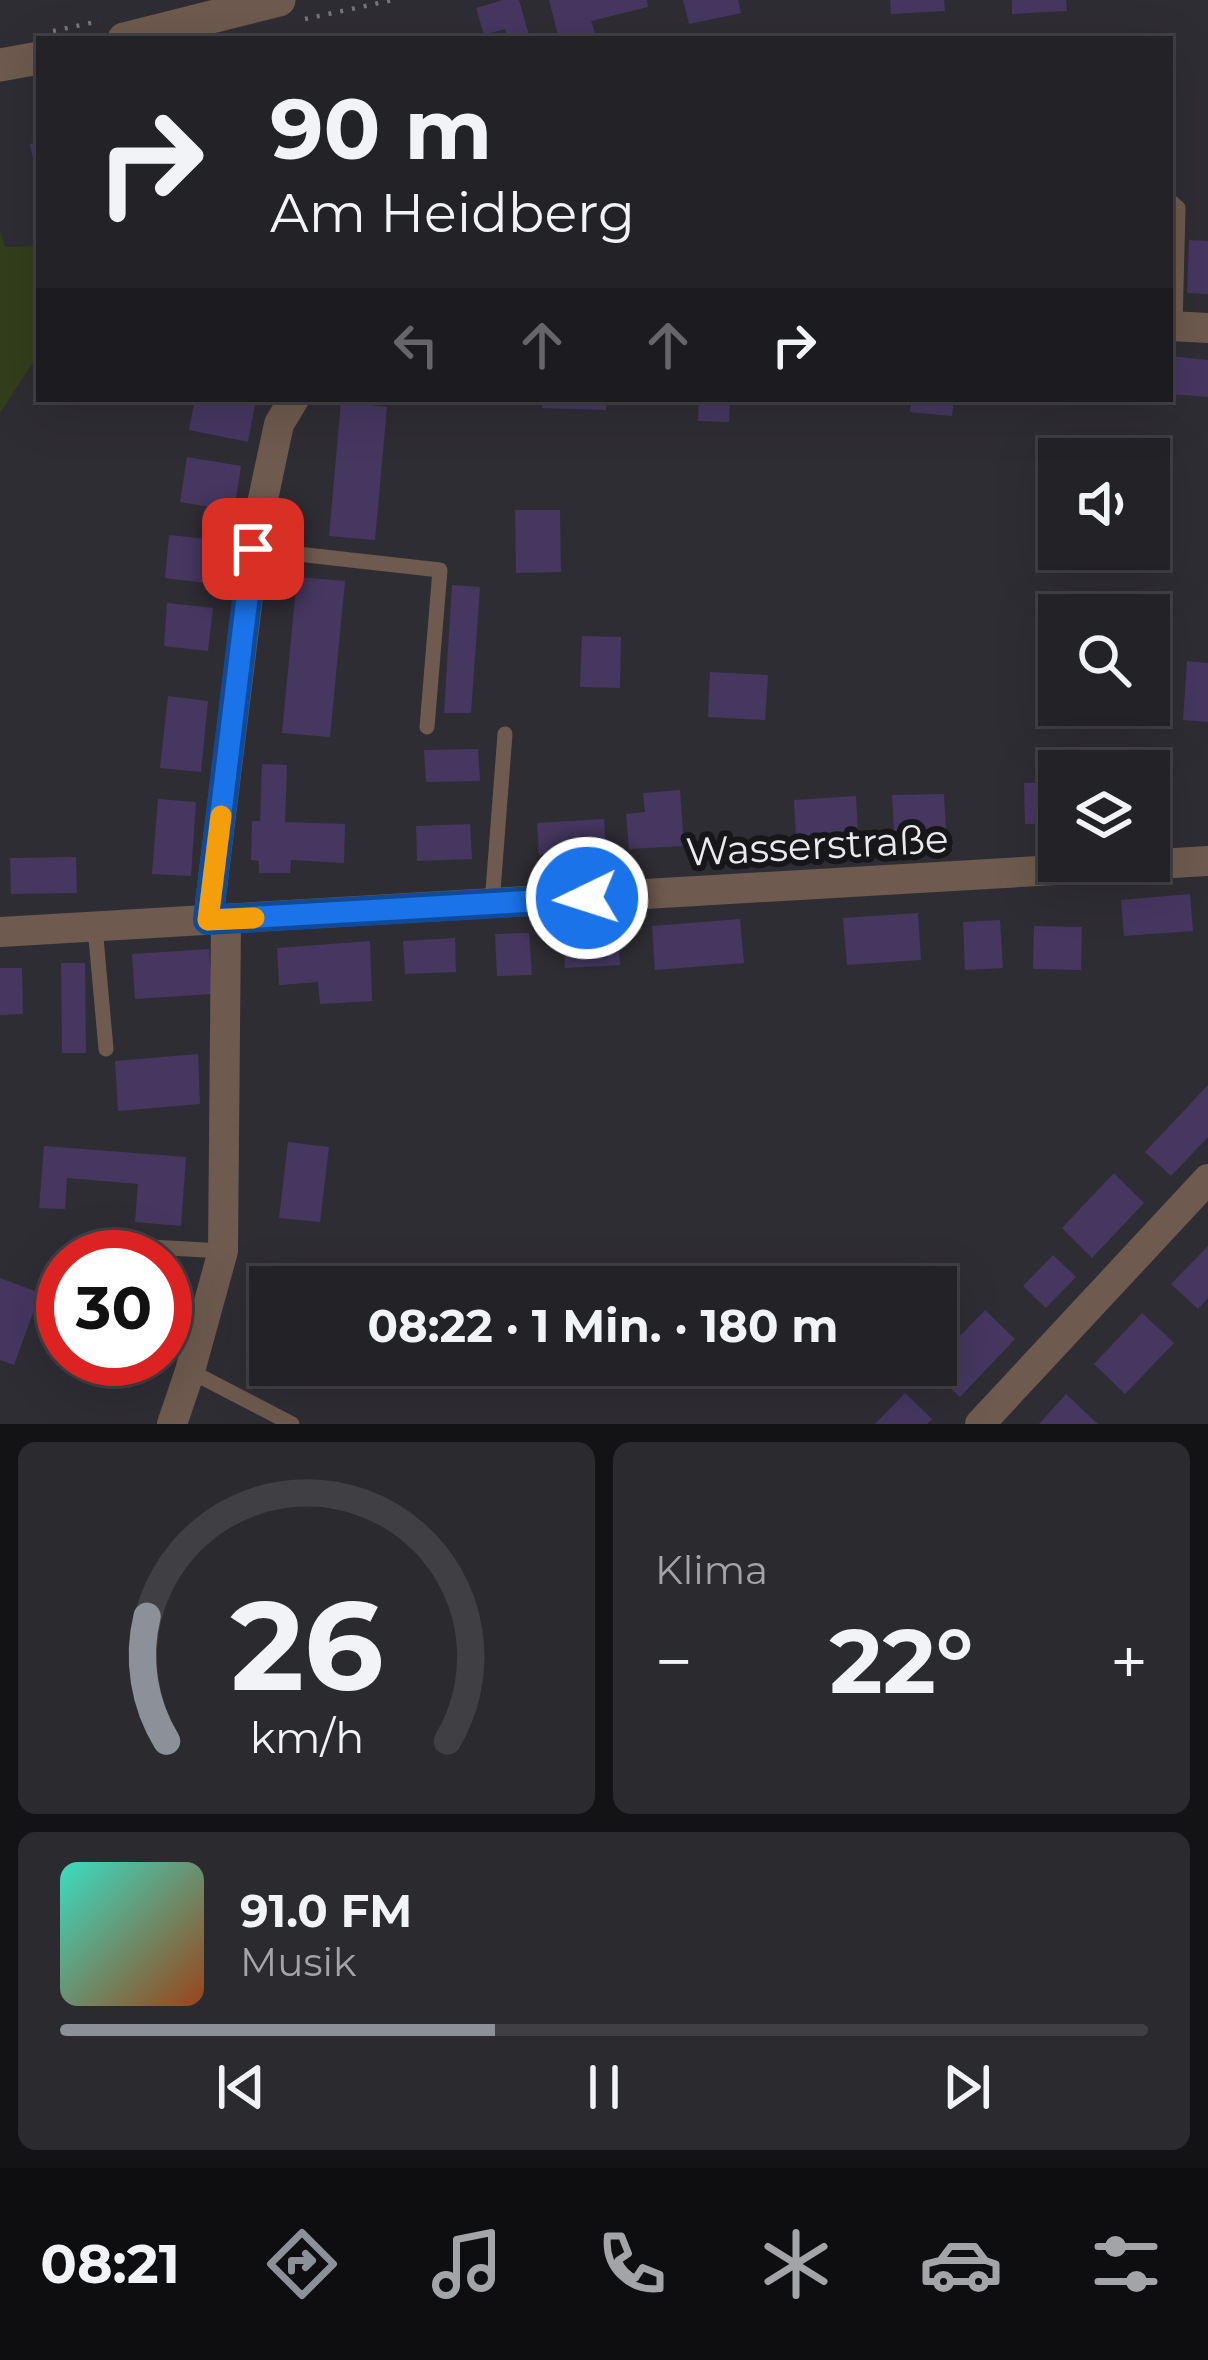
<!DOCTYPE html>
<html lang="de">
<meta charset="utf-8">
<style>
:root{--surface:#232227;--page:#2b2a2f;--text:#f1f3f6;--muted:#a3a4a7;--line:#403f44;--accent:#8c9099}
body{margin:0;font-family:Montserrat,sans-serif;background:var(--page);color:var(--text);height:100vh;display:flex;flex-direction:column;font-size:45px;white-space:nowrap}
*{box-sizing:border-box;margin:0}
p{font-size:39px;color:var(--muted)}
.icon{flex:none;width:66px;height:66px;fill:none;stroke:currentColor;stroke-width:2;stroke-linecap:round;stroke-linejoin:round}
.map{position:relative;height:1424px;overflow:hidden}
.drawer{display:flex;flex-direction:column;gap:18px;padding:18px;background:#131315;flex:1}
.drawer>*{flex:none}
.top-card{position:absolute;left:36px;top:36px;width:1137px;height:366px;border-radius:0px;box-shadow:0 12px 48px #0002,0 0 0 3px var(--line);background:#232227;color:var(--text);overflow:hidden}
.fabs{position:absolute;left:1038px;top:438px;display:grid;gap:24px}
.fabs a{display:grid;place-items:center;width:132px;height:132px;border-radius:0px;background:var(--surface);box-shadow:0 12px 48px #0002,0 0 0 3px var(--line);font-size:60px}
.speed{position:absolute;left:36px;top:1230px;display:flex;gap:24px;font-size:60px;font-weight:700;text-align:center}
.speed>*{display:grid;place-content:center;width:156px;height:156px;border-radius:50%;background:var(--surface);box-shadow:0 12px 48px #0002,0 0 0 3px var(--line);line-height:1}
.speed .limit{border:18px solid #d22;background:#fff;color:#111}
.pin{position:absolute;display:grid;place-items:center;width:102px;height:102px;color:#fff;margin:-51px;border-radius:24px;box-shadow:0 6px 18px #0006}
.me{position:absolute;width:132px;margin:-66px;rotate:266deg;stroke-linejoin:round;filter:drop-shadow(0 0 9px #0008)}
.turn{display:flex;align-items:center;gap:42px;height:252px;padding:0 36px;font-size:54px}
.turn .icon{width:156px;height:156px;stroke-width:2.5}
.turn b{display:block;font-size:84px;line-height:102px}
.lanes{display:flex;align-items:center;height:114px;padding:0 36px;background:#0003;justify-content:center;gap:60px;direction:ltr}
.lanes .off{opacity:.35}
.big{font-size:90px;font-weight:700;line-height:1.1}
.drawer .widget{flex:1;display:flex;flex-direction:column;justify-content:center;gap:18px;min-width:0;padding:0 42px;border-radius:18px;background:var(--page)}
.drawer .dial{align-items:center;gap:0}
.dial svg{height:312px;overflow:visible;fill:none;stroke:var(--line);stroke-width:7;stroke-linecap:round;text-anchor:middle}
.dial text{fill:var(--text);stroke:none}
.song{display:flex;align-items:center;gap:36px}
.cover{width:144px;height:144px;border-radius:18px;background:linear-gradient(135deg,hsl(170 70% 55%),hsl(20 70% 35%))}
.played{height:12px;border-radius:6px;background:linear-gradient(90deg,var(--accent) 40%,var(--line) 40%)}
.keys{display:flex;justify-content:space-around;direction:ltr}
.heat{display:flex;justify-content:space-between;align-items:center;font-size:66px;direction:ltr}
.drawer .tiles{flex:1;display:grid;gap:18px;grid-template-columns:1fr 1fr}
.widget:last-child{grid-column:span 2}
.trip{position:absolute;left:249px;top:1266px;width:708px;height:120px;border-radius:0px;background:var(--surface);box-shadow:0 12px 48px #0002,0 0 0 3px var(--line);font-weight:700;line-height:120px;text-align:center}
.tab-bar{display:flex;height:192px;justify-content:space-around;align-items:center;background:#0e0e10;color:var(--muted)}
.tab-bar .icon{width:84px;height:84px}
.tab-bar .active{color:var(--accent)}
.tab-bar b{font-size:54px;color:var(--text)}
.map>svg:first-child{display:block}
</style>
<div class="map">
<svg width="1208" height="1424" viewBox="0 0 1208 1424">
<rect width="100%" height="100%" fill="#2f2d34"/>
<!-- green -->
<path fill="#333e1c" d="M0,230L5,247L39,246V353L0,413Z"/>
<!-- building -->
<path fill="#453760" d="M503,0H519L530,39H508L505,29L484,35L476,8Z
M549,0H647L648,7L591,21L597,39H559Z
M683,0H738L741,13L689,24Z
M890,0H944L945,11L891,14Z
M1012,0H1066L1067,11L1012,14Z
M39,142V167L35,168L30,144Z
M1189,240L1208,241V294L1187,293Z
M1170,356L1208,360V397L1170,394Z
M195,399H256L248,442L189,430Z
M543,399H607L606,410L542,408Z
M699,399H730L729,422L698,421Z
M912,399H954L952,416L910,412Z
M341,402L387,407L375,540L329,536Z
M187,457L241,466L234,511L180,502Z
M515,510H560L561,572L516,573Z
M169,535L218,540L213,584L165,578Z
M297,577L345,581L330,737L282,733Z
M452,585L480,587L471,713H444Z
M167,603L213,608L208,651L164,646Z
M582,636L621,637L620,688L580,687Z
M1187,661L1208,663V722L1183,720Z
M710,672L768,675L765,720L708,717Z
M168,696L208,701L201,772L160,768Z
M478,749L480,781L426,782L424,750Z
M262,764L287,765L285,822L345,824L344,863L291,860L290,873H259V861L251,860L252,821H260Z
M1149,781H1157V821H1149Z
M1024,783H1059V823L1025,824Z
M680,790L684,846L629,849L626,814L645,812L643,793Z
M944,794L946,830L894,831L892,795Z
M856,796L858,833L796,836L794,800Z
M158,799L196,802L191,876L152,874Z
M604,819L606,851L539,855L537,823Z
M470,824L472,859L417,861L416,826Z
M76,857L77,893L11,894L10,858Z
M1190,894L1193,931L1124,936L1121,900Z
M918,913L921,960L847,965L843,918Z
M740,919L744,963L655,970L652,926Z
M1000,920L1003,968L965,970L963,922Z
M1034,926L1082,927L1081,970L1033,969Z
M618,929L620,965L565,968L563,932Z
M529,933L532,975L497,976L495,934Z
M455,938L456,972L405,974L403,941Z
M370,941L372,1001L320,1004L318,982L279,985L277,948Z
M209,949L212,994L135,999L132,954Z
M61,963H85L86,1053H62Z
M0,968H22L23,1014L0,1015Z
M198,1054L200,1104L118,1111L115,1061Z
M1208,1085V1137L1171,1176L1145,1152Z
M288,1142L329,1147L320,1222L279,1218Z
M44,1146L186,1157L181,1226L135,1222L138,1184L67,1178L65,1209L39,1208Z
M1114,1173L1144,1203L1092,1258L1062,1228Z
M1208,1246V1298L1198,1309L1171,1284Z
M1053,1255L1076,1277L1046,1308L1023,1286Z
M0,1278L40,1293L14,1365L0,1360Z
M985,1310L1015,1339L960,1397L929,1368L936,1365V1361Z
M1142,1313L1174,1343L1125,1394L1094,1364Z
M905,1393L932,1419L927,1424H875Z
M1066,1394L1098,1424H1039Z"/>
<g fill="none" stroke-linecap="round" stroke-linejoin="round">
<!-- path -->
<path stroke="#76757b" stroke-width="4.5" stroke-dasharray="3 9" stroke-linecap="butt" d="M305,19L393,0
M53,31L100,21"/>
<!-- service -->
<path stroke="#6e5a4e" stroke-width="15" d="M1170,201L1178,208L1175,326
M253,549L440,570L427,727
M492,904L505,734
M95,927L106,1049
M97,1244L223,1251
M190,1371L292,1424"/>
<!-- minor -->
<path stroke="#6e5a4e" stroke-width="30" d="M1170,326L1208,328
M208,920L256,532L279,424L294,399
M0,932L1208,861
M172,1424L190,1371L223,1251L226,920
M980,1424L1208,1179"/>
<!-- tertiary -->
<path stroke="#6e5a4e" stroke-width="33" d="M124,39L279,0
M0,65L39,58"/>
</g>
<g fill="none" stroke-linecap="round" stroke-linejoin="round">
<!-- route casing -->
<g stroke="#114b97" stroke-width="30">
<path id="route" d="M253,549L208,920L587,898"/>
</g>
<!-- route -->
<use href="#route" stroke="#1a73e8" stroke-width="21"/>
<!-- slow -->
<path stroke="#f59e0b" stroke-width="21" d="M221,816L208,920L254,918"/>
</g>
<g text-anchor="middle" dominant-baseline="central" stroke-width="12" stroke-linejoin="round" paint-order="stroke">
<!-- street labels -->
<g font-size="39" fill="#eae9ed" stroke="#171619">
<text transform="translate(817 845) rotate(-3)">Wasserstraße</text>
</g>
</g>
</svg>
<div class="fabs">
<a><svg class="icon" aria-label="sound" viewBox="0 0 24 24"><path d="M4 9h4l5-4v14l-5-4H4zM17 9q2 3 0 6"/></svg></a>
<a><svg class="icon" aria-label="search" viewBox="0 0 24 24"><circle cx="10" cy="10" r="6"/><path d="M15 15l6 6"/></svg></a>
<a><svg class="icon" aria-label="layers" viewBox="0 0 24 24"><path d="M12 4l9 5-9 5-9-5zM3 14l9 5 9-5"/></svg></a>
</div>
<div class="speed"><div class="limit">30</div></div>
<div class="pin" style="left:253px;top:549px;background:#d93025"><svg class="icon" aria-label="arrive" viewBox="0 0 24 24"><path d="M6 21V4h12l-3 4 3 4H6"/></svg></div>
<svg class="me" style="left:587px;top:898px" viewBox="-20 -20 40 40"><circle r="17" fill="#1a73e8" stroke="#fff" stroke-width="3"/><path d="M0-11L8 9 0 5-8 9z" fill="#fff"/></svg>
<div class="trip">08:22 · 1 Min. · 180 m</div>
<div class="top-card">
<div class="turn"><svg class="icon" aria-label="right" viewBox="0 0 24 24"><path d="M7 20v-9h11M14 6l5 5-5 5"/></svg><div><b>90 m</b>Am Heidberg</div></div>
<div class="lanes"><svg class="icon off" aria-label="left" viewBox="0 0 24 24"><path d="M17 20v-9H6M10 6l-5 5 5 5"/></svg><svg class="icon off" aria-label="ahead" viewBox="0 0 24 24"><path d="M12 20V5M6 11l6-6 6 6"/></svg><svg class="icon off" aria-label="ahead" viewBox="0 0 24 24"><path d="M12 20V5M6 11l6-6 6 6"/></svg><svg class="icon" aria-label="right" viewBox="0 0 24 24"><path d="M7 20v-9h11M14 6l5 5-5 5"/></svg></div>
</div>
</div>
<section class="drawer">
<div class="tiles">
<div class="widget dial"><svg viewBox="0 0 100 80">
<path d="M14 69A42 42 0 1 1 86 69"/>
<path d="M14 69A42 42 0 0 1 9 37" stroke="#8c9099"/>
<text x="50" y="56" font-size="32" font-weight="700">26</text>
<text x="50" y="72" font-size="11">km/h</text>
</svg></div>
<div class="widget"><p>Klima</p>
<div class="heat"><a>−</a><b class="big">22°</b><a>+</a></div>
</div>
<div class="widget">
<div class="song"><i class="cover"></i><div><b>91.0 FM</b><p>Musik</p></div></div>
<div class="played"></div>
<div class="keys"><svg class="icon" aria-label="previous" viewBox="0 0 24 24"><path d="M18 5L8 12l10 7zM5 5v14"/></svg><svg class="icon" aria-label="pause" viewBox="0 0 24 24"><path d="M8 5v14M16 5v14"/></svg><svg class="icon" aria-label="next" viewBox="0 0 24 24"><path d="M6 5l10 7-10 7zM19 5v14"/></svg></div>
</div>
</div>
</section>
<nav class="tab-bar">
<b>08:21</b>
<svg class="icon active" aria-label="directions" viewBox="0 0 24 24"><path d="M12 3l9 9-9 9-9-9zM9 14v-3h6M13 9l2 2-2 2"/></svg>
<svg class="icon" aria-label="music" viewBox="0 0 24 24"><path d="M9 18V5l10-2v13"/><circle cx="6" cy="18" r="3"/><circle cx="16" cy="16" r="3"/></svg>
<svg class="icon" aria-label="phone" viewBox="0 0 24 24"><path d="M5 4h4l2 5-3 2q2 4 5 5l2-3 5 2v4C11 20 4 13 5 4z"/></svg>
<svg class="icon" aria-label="climate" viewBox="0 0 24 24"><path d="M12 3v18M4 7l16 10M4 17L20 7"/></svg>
<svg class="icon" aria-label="car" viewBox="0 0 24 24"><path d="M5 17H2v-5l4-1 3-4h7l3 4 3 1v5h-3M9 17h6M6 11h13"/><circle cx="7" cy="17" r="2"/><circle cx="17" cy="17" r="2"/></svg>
<svg class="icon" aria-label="filters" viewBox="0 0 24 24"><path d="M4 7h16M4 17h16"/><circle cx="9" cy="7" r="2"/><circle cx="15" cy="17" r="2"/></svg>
</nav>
